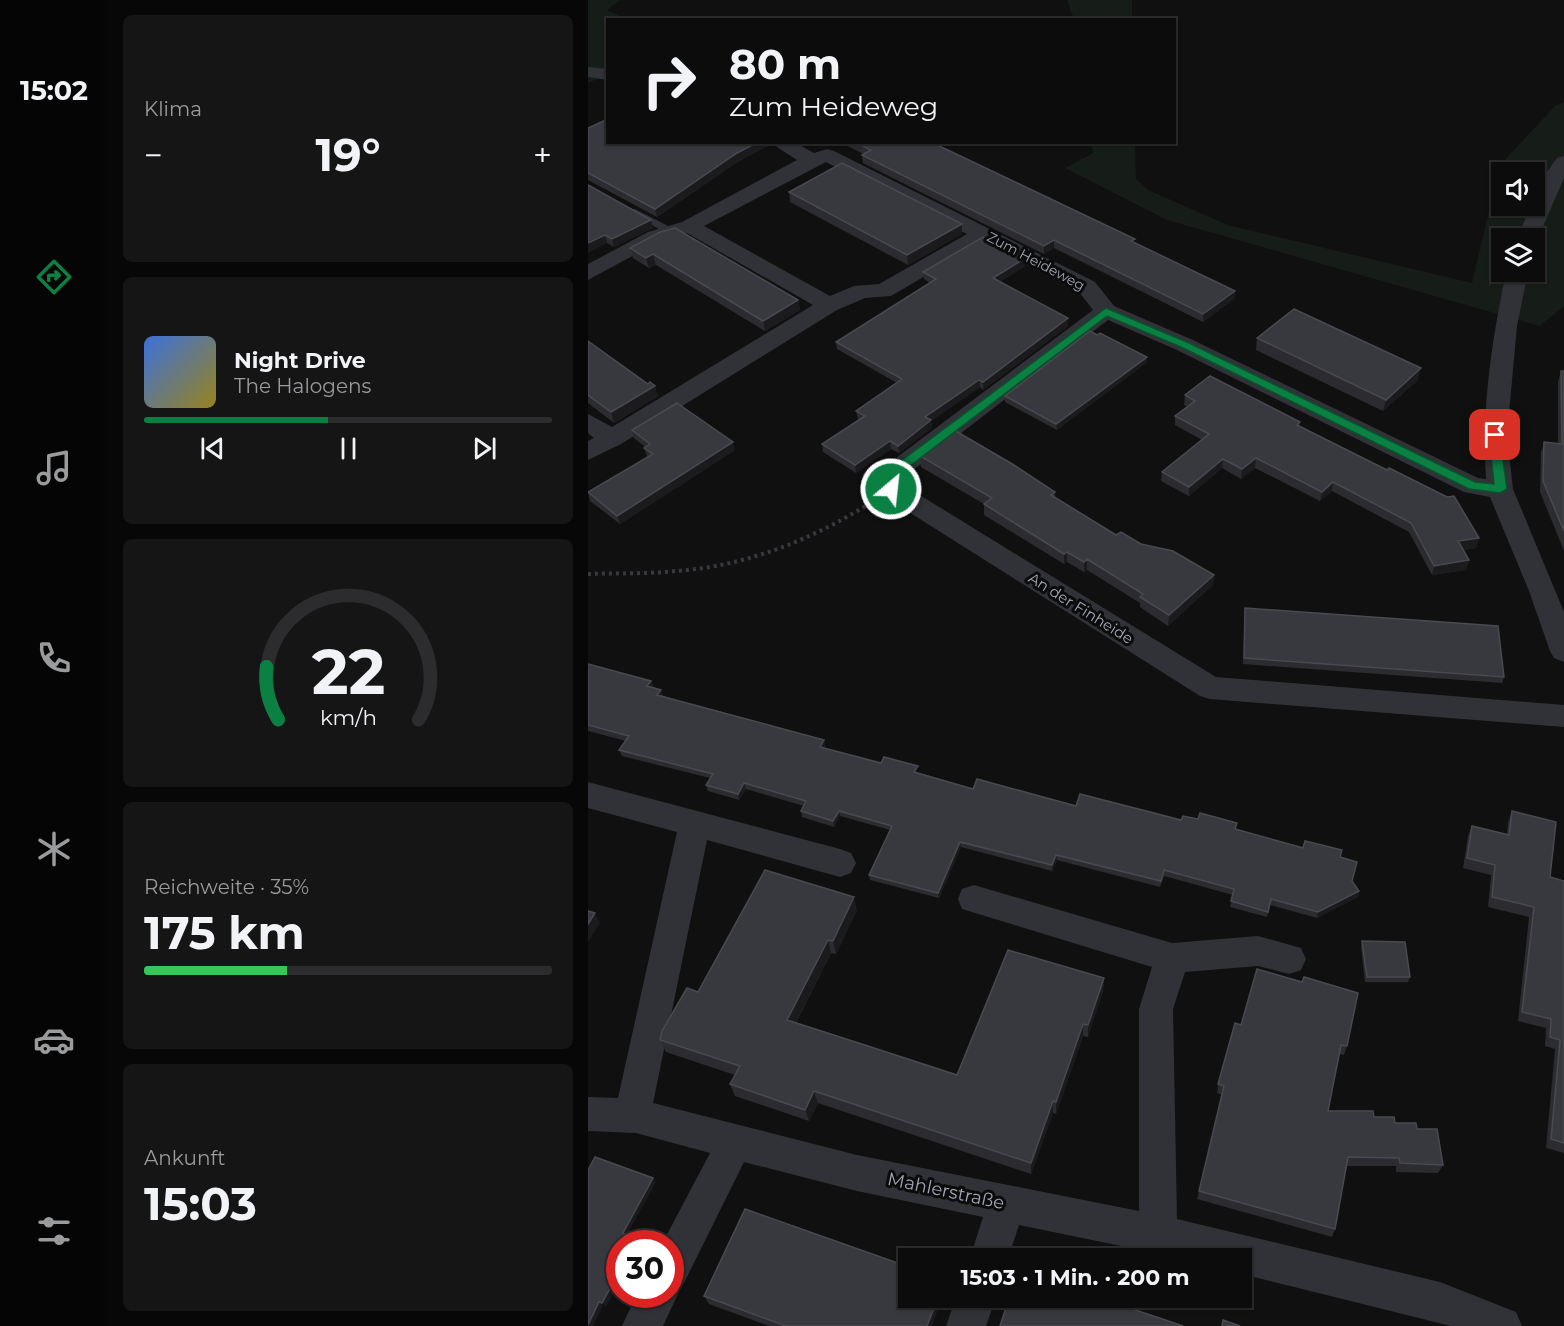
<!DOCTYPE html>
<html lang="de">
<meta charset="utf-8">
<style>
:root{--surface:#0c0c0d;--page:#151516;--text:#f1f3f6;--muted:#9a9b9d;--line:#2c2c2e;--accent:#0b8043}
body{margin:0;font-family:Montserrat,sans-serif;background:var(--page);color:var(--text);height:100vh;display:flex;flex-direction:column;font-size:22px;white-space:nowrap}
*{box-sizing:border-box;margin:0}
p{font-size:20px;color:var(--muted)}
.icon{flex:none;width:33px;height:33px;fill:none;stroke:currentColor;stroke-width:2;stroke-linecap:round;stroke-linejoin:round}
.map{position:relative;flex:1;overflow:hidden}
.drawer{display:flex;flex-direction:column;gap:15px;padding:15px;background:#070707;width:480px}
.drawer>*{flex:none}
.top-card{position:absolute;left:18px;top:18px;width:570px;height:126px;border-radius:0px;box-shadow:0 2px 4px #0004,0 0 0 2px var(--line);background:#0c0c0d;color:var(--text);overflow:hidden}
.controls{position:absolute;left:903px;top:162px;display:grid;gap:12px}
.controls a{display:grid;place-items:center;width:54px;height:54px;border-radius:0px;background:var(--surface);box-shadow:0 2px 4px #0004,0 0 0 2px var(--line);font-size:30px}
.speed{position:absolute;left:18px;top:1230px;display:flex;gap:12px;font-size:30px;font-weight:700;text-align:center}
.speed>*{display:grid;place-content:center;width:78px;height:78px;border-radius:50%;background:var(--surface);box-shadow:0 2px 4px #0004,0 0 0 2px var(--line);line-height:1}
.speed .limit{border:9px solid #d22;background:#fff;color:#111}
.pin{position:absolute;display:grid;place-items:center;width:51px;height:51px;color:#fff;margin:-26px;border-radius:12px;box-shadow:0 3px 9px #0006}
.me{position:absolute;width:66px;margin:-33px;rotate:28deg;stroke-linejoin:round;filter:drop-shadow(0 0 4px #0008)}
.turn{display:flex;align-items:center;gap:21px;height:126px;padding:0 24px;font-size:27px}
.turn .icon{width:78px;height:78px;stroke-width:2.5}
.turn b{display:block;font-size:42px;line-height:51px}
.big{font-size:45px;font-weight:700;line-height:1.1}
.drawer .widget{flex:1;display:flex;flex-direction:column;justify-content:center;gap:9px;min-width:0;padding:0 21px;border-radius:9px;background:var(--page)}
.drawer .dial{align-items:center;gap:0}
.dial svg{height:156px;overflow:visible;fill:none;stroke:var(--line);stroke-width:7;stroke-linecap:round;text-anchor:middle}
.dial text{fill:var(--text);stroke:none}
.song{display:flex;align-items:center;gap:18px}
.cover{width:72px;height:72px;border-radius:9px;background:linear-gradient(135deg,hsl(220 70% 55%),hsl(50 70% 35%))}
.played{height:6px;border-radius:3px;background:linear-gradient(90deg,var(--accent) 45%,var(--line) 45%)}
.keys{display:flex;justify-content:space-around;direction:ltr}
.heat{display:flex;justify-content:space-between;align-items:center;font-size:33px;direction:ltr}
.charge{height:9px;border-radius:4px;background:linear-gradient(90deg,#34c759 35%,var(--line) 0)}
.trip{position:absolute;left:310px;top:1248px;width:354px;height:60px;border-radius:0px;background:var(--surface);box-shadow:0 2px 4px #0004,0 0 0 2px var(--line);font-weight:700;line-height:60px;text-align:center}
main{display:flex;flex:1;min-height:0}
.menu{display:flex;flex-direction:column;width:108px;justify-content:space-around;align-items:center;background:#050505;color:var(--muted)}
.menu .icon{width:42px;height:42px}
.menu .current{color:var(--accent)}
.menu b{font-size:27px;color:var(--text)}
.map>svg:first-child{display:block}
</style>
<main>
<nav class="menu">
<b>15:02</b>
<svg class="icon current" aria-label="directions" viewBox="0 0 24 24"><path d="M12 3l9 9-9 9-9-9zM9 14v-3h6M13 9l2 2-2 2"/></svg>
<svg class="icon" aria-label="music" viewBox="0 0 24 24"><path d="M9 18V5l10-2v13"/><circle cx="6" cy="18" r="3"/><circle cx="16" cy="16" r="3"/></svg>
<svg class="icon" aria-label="phone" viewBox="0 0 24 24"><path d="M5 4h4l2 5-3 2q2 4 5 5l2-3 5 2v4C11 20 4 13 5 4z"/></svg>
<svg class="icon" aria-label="climate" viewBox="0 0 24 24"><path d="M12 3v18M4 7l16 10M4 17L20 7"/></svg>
<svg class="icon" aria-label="car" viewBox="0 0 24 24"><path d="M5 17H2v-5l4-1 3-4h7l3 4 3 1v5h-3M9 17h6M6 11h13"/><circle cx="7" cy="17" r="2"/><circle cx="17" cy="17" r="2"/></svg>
<svg class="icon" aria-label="filters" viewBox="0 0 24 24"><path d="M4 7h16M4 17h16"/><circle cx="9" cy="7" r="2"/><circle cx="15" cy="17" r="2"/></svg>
</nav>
<section class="drawer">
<div class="widget"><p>Klima</p>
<div class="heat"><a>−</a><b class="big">19°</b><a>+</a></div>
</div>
<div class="widget">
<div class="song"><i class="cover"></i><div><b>Night Drive</b><p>The Halogens</p></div></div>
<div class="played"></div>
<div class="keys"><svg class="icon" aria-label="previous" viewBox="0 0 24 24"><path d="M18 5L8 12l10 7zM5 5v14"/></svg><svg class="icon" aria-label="pause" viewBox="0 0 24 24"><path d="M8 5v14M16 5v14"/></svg><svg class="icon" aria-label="next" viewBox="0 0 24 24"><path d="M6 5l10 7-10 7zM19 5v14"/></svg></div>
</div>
<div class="widget dial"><svg viewBox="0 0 100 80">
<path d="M14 69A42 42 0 1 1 86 69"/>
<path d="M14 69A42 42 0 0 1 8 42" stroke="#0b8043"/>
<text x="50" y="56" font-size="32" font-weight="700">22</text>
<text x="50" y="72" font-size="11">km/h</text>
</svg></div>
<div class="widget"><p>Reichweite · 35%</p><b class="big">175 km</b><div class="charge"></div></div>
<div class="widget"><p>Ankunft</p><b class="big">15:03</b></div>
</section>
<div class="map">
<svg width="976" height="1326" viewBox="0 0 976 1326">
<rect width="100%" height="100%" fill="#101011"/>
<!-- green -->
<path fill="#161c17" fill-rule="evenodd" d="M0,0H32L19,10L39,19L20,20L19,75L0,83Z
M479,0H544V19H486Z
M976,102V306L952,326L579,220L477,168L505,153L503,143H547L548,179L560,190L640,225L884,283L912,165L967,106ZM914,172H946V206H914ZM914,238H946V272H914Z"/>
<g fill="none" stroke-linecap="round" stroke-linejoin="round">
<!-- path -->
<path stroke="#37393e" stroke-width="4" stroke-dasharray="3 4" stroke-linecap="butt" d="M0,574C29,573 59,574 88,571C157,566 221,541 279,505"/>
<!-- lane -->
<path fill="#313237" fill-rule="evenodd" d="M47,209L86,229L87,231L82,234L78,233L44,214V210Z"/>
<!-- street -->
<path fill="#313237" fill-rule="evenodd" d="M0,67L20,69V80L0,77Z
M181,142H206L226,153L239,149L246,151L507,282L526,306L605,340L890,478L898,479C893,409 904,340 918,272H940L929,326L919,435L925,489L976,612V662L966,658L962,651L941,591L902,497L876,492L589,350L520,320L320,474L317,486L628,677L976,705V727L622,699L612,696L294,495L290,489L300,464L505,310L491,292L395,242L303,296L277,298L249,310L33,444L0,460V441L6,438L0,433V414L24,427L225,305L99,233L74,240L0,280V264L60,232L94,222L209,160ZM238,162L379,234L291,284L266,286L242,296L116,226Z
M976,156V178L950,238L946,242V238H929L943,206H946C946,188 959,172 969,158Z
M0,782L252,849L263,853L268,863L263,873L252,877L119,840L65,1103L269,1155L551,1211V1009L564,967L374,909L370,899L374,889L386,885L584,943L670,936L713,948L718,959L713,970L701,974L670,966L597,972L585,1009L589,1219L852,1282L928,1312L934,1326H863L654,1274V1258H592L431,1225L420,1258H382L395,1217L269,1191L156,1162L96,1283L87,1287L90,1294L75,1326H34L49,1294H82V1244H74L122,1153L48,1133L0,1131V1097L30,1098L89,832L0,808Z
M368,1298H408L398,1326H358Z"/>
</g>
<!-- wall -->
<path fill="#2c2c30" d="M0,128L182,145L151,161L69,217L0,180Z
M251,142H343L547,243L647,291L646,299L615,322L466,248L456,254L275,163L274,155L276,154Z
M0,185L65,228L26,247L19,243Z
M201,192L374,224V234L320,265L202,202Z
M72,232L210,300L212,310L177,331L68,265L61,268L45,258L42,248Z
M437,266L412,282L480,326L395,390L392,387L343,421L344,428L311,453L303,449L268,473L235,452L234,444L271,420L270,419L268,411L309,383L249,349L248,342L342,283L336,279L335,272Z
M669,338L830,380L795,411L668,350Z
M0,341L70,396L26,423L0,403Z
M559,357L558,363L469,430L417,402V396Z
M973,371H976V551L952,492L953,452L956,442L970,444V382Z
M597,395L712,422L711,426L891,538L888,548L875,550L881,560L878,570L844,575L821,532L744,491L732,501L667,468L653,479L634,468L601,496L573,481L574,472L614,440L587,425V416L600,407L596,405Z
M44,430L147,450L32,524L2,501L0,492L60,457L59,456L56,448L57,447L46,438Z
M332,456L467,492V498L528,535L553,544L626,575L625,585L580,626L552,607V603L499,570L496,572L479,562L476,564L396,515V504L333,467Z
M657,608L916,677L914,683L655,664Z
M0,664L63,681L66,687L65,688L73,690L75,696L236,740L237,746L236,748L293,763L330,772V773L385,789L488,806L593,820L648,829L752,857L764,881L771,891L770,897L729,918L682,905L679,917L642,907L645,895L576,876L572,887L469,860L464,871L373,847L351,898L282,880L281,875L302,830L252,816L246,827L214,817L213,811L216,806L158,789L151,800L120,791L118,785L122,778L34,756L31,750L38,741L0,731Z
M924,811L962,877L976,881V1153L958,1148L967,1049L957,1046L958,1028L930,1021L941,917L900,907L903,875L875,868L880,836L884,826L919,835L920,822Z
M269,910L248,954L243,953L208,1023L369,1075L516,978L515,991L500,1037L495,1036L468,1114L465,1113L443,1174L230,1103L221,1121L147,1096L142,1084L147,1075L78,1052L72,1040L110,992Z
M774,941L822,977L820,982H777L773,947Z
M653,1025L759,1046L756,1055L751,1054L740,1111L786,1117L829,1129L855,1165L850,1173L808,1172V1166H758L747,1229L744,1237L609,1199L634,1095L629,1093L630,1084Z
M116,1296L344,1326H181L121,1304Z"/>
<!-- shaded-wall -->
<path fill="#1b1b1e" d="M170,142H181L182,145L151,161L69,217L67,209L149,153Z
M63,220L65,228L26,247L24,239Z
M374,224V234L320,265L319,255Z
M17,235L19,243L0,253V243Z
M466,240V248L456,254V246Z
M65,254L68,265L61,268L58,258Z
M436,259L437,266L406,286L405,278Z
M647,291L646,299L615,322V314Z
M210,300L212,310L177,331L175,321Z
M480,318V326L395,390V382Z
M559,357L558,363L469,430L468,424Z
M833,368L830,380L795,411L798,400Z
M391,380L392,387L343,421L344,428L311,453L310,446L337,417Z
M67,386L70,396L26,423L23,412Z
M302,441L303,449L268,473L267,465Z
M145,442L147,450L32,524L29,516Z
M668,458L667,468L653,479L654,469Z
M635,459L634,468L601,496V487Z
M745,482L744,491L732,501L734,492Z
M891,538L888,548L868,551L870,541Z
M479,552V562L476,564V554Z
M499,559V570L496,572V562Z
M881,560L878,570L844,575L846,566Z
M626,575L625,585L580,626L581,615Z
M63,681L66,687L61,692L59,686Z
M73,690L75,696L69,695Z
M236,740L237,746L233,753L232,747Z
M156,783L158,789L151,800L150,794Z
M251,811L252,816L246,827L245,821Z
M372,842L373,847L351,898L350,893Z
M468,855L469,860L464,871V865Z
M771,891L770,897L729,918L730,912Z
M266,897L269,910L248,954L245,941Z
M7,913L12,923L0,942V924Z
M240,940L243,953L203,1032L199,1020Z
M516,978L515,991L500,1037V1025Z
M495,1024V1036L468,1114V1102Z
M226,1091L230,1103L221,1121L217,1110Z
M465,1101V1113L443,1174V1163Z
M65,1178L68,1182L37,1238L35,1233Z
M45,1237L48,1242L47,1244H42Z
M32,1270V1280L18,1307L14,1303Z
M350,1298H354L344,1326H339Z
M11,1302L15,1306L5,1326H0Z"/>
<!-- building -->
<path fill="#38393e" stroke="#484a50" stroke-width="1.5" d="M20,119V142H170L149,153L67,209L0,173V128Z
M267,142H343L547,239L543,241L647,291L615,314L466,240L456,246L274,155L283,150Z
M254,163L374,224L319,255L201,192Z
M0,185L63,220L24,239L17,235L0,243Z
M87,228L210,300L175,321L65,254L58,258L42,248L72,232Z
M395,237L436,259L405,278L480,318L395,382L391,380L337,417L343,420L310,446L302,441L267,465L234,444L277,416L268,411L314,379L248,342L348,279L335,272Z
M706,309L833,368L798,400L669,338Z
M502,331L509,335L512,333L559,357L468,424L417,396Z
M0,341L60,384L62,382L67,386L23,412L0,395Z
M973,371H976V531L955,481L956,442L974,444Z
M622,376L712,422L709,425L799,470L801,468L859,497L866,496L891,538L870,541L881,560L846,566L823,523L745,482L734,492L668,458L654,469L635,459L601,487L574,472L621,434L587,416L607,401L597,395Z
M89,403L145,442L29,516L0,492L65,454L56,448L62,444L44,430Z
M366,430L426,465L467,492L463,495L528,535L533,532L553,544L585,551L626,575L581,615L552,597L555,594L499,559L496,562L479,552L476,554L396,504L404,498L332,456Z
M657,608L910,626L916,677L656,658Z
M0,664L63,681L59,686L73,690L69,695L236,740L232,747L293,763L296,757L330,766L326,772L385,789L389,779L488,806L492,794L593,820L595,816L610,819L612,813L649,823L647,829L715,848L717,841L754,850L752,857L769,862L764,881L771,891L730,912L683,899L680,912L643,901L646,889L576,870L573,881L468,855L464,865L372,842L350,893L281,875L304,826L251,811L245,821L213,811L218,801L156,783L150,794L118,785L125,774L31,750L41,736L0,725Z
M924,811L968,822L962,877L976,881V1143L963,1139L972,1040L962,1037L963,1019L934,1012L946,907L904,897L907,865L879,858L884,826L921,835Z
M177,870L266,897L245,941L240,940L199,1020L283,1047L369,1075L420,950L516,978L500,1025L495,1024L468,1102L465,1101L443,1163L226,1091L217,1110L142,1084L152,1066L72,1040L74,1031L99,988L110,992Z
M0,911L7,913L0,924Z
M774,941L817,942L822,977H779Z
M669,969L714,982L716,977L770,993L759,1046L753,1045L740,1111H785L786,1117H806L807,1123H828L829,1129H849L855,1165L812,1163L811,1158L760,1157L747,1229L611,1191L636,1086L630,1084L647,1023L653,1025Z
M7,1157L65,1178L35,1233L45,1237L42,1244H32V1270L14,1303L11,1302L0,1325V1170Z
M157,1209L321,1267V1298H350L339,1326H198L116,1296Z
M421,1298H512L595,1326H412Z
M635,1320L652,1326H634Z"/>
<!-- route -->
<path fill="#0b8043" stroke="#07532c" stroke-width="1.5" d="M518,308L601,343L887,482L906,484L901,435L903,432H911L919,489L912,493L881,489L593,347L519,316L314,472L307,492H298L297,489L305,467Z"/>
<g text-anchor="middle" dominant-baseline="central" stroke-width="6" stroke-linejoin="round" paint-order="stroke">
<!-- far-street labels -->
<g font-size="14" fill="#a0a6b3" stroke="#0b0b0c">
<text transform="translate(448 261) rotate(28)">Zum Heideweg</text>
</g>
<!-- street labels -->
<g font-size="15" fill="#a0a6b3" stroke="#0b0b0c">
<text transform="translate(493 608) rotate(32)">An der Finheide</text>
</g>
<!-- near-street labels -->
<g font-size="18" fill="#a0a6b3" stroke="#0b0b0c">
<text transform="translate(358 1191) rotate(12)">Mahlerstraße</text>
</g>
</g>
</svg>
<div class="controls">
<a><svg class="icon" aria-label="sound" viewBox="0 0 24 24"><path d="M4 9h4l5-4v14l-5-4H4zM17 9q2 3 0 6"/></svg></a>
<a><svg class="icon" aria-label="layers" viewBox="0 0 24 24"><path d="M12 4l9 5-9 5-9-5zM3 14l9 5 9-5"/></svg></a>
</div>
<div class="speed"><div class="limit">30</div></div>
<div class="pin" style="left:907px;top:435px;background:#d93025"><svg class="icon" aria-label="arrive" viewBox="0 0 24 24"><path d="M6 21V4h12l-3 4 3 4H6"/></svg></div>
<svg class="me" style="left:303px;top:489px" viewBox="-20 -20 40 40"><circle r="17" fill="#0b8043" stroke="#fff" stroke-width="3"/><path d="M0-11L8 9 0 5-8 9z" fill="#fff"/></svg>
<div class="trip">15:03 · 1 Min. · 200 m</div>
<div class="top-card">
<div class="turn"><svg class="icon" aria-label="right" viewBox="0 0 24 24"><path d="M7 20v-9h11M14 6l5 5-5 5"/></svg><div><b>80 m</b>Zum Heideweg</div></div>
</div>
</div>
</main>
